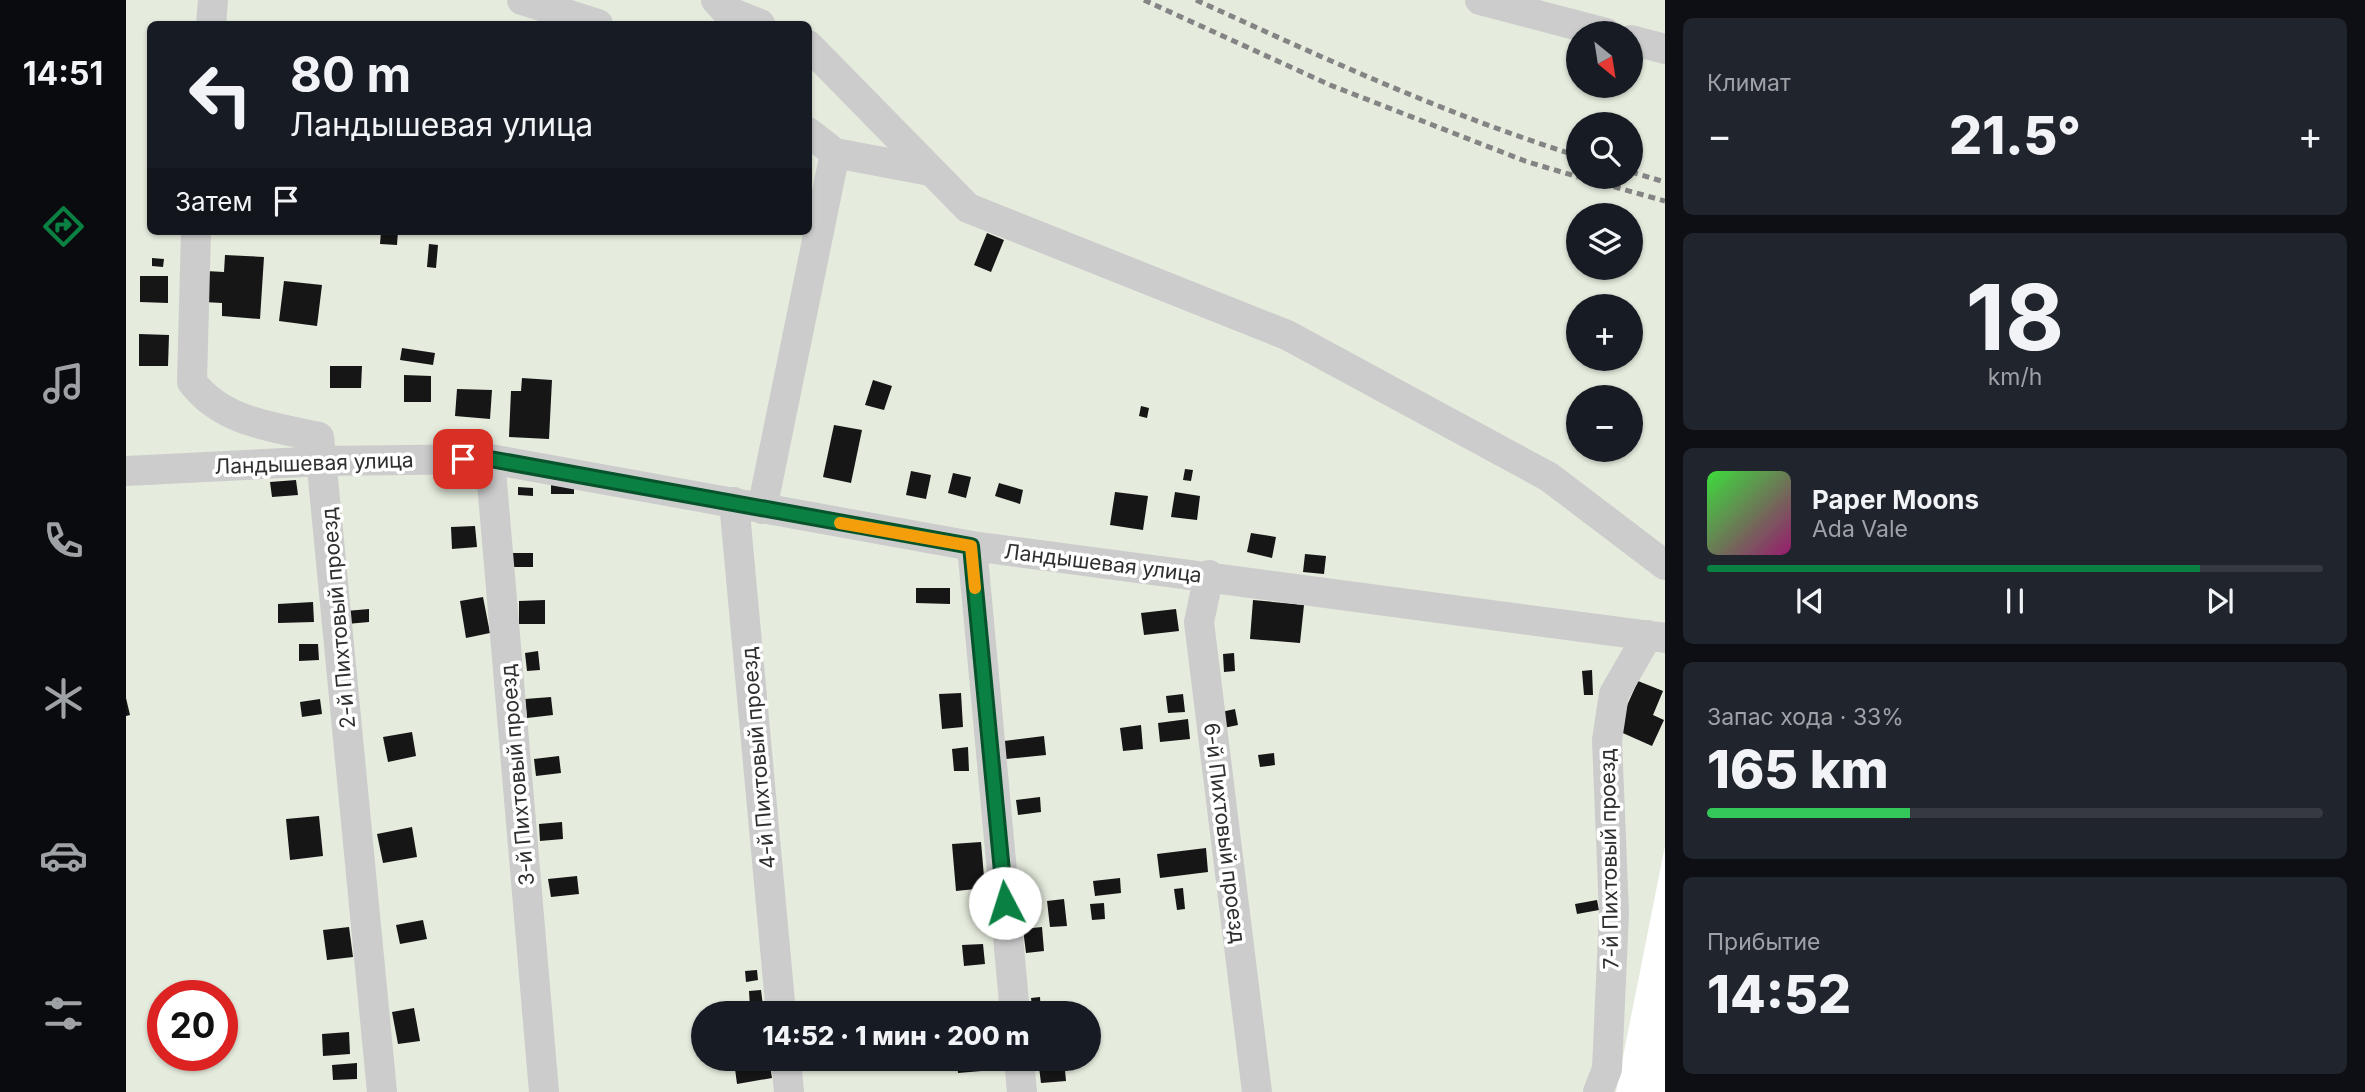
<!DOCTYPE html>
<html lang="ru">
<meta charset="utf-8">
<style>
:root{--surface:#171b24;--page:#20242c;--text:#f1f3f6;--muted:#9ea1a6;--line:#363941;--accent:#0b8043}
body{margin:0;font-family:Inter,sans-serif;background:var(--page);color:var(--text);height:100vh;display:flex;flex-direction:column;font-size:26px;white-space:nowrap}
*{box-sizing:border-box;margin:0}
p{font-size:23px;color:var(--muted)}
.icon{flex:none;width:38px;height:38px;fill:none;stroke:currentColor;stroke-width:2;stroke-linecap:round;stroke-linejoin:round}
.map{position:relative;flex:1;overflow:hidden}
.panel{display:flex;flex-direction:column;gap:18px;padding:18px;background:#0d0f14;width:700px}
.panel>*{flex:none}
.top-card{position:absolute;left:21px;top:21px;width:665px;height:214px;border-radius:10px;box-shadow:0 2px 5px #0004;background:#171b24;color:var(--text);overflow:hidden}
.needle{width:46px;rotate:150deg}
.tools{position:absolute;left:1440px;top:21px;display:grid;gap:14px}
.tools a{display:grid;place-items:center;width:77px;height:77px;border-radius:50%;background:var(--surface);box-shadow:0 2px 5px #0004;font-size:35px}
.speed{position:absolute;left:21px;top:980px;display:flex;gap:14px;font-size:35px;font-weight:700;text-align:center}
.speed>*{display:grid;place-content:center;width:91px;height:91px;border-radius:50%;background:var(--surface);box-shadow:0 2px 5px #0004;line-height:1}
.speed .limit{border:10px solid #d22;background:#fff;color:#111}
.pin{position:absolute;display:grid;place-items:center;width:60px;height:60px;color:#fff;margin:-30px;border-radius:14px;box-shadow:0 4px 10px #0006}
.me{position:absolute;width:77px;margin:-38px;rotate:355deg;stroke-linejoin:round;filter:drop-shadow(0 0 5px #0008)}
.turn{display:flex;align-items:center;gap:24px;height:147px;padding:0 28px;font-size:32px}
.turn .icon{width:91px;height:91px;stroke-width:2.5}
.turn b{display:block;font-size:49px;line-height:60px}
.then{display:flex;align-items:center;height:66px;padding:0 28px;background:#0003;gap:14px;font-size:26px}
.big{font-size:52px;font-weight:800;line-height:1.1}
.panel .tile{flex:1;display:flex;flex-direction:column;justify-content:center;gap:10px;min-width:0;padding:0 24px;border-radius:10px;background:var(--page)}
.panel .dial{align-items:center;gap:0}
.dial b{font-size:91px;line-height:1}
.song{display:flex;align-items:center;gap:21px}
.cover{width:84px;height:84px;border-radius:10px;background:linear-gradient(135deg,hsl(120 70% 55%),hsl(320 70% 35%))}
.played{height:7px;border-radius:4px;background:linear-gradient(90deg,var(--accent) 80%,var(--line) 80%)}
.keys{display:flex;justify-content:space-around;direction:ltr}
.heat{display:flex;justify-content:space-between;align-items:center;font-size:38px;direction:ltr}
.charge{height:10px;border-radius:5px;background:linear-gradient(90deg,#34c759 33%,var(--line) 0)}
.trip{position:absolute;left:565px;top:1001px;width:410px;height:70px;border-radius:35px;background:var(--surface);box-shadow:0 2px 5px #0004;font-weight:800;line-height:70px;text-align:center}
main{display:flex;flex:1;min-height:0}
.menu{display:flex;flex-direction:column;width:126px;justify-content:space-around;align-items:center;background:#090b0e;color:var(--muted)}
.menu .icon{width:49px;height:49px}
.menu .current{color:var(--accent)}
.menu b{font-size:32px;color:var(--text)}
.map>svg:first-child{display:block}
</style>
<main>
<nav class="menu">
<b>14:51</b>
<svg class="icon current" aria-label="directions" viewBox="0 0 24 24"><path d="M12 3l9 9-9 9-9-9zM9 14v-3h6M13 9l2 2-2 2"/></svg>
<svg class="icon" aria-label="music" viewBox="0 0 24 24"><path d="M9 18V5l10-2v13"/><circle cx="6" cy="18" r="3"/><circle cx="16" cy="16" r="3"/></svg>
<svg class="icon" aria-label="phone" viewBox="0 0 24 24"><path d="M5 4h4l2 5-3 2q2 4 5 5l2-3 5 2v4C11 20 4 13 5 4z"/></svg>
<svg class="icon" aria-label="climate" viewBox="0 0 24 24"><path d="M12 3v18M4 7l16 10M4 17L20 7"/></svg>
<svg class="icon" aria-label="car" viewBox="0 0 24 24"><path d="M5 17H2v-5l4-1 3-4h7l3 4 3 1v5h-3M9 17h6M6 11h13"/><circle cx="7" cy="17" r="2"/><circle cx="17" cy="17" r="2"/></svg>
<svg class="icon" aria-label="filters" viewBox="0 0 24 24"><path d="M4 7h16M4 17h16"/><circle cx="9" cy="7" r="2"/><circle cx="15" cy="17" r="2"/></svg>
</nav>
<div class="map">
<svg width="1539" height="1092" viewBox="0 0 1539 1092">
<rect width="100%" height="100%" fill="#fff"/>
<!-- green -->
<path fill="#e5ebdd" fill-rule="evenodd" d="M0,0H1539V846L1490,1092H0ZM24,24H682V231H24ZM1452,33H1505V86H1452ZM1452,124H1505V177H1452ZM1452,215H1505V268H1452ZM1452,306H1505V359H1452ZM1452,397H1505V450H1452ZM37,996H96V1055H37ZM578,1013H962V1059H578Z"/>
<!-- building -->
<path fill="#161616" d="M255,231H272L271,245L254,244Z
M861,233L878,240L865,272L848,265Z
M303,244L312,245L310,268L301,267Z
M99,255L138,257L134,319L96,316V303L78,302L80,271L98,272Z
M26,258L38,259L37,267L26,266Z
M14,276H42V303L14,302Z
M158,281L196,285L191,326L153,321Z
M13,334L43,335L42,366H13Z
M276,348L309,353L307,365L274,360Z
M204,366H236L235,388H204Z
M278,375L305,376V402H278Z
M396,378L426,380L423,439L383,437L385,391H395Z
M747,380L766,386L758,410L739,405Z
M331,389L366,390L364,419L329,416Z
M1015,406L1023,408L1021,418L1013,416Z
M708,425L736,430L725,483L697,477Z
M1059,469L1067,470L1065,481L1057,480Z
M785,471L805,475L800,499L780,495Z
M827,473L845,477L840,498L822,493Z
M425,479H448V494H425Z
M170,480L172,495L146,497L144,482Z
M873,483L897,490L894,504L869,496Z
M392,487L407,488V496L392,495Z
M989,492L1022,496L1017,530L984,525Z
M1049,492L1074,496L1071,520L1045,517Z
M349,526L351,547L326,549L325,527Z
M1125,533L1150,537L1146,558L1121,552Z
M387,553H407V567H386Z
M1179,554L1200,556L1198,574L1177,572Z
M790,588H824V604L790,603Z
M357,597L364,633L340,638L334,601Z
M419,600V624H393V601Z
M1127,600L1178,605L1174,643L1124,639Z
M187,602L188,622L152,623V604Z
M243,609V622L221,624L220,611Z
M1050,609L1053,631L1018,635L1015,613Z
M173,644H192L193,660L173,661Z
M412,651L414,670L401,671L399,653Z
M1108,653L1109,671L1098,672L1097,654Z
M1466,670L1467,695H1458L1456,671Z
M1512,681L1537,691L1527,715L1538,720L1526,746L1490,730Z
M835,693L837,727L816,729L813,694Z
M1057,694L1059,712L1042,713L1040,696Z
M425,697L427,715L401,718L399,699Z
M0,698L4,715L0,716Z
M194,699L196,714L176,717L174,702Z
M1109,709L1112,725L1088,730L1086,714Z
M1062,719L1064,739L1034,742L1032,723Z
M1015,725L1017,749L997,751L994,728Z
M286,732L290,756L262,762L257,737Z
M918,736L920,755L880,759L878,741Z
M842,747L843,771H828L826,749Z
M1148,753L1149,765L1134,767L1132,755Z
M433,756L435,773L410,776L408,759Z
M914,797L915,812L892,815L890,800Z
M193,816L197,856L164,860L160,819Z
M436,822L437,839L414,841L413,824Z
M286,827L291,857L257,863L251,834Z
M855,842L859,888L830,891L826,844Z
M1080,848L1082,872L1034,878L1031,854Z
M451,876L453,894L425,897L422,879Z
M994,878L995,893L969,896L967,881Z
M1057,888L1059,909L1051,910L1048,889Z
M938,899L941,926L924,927L921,901Z
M1471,900L1473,910L1451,914L1449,904Z
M978,903L979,919L966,920L964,904Z
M297,920L301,939L274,944L270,925Z
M223,927L227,957L201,960L197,930Z
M916,927L918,951L900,953L897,929Z
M857,944L859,964L838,966L836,945Z
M631,970L632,980L620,982L619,971Z
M635,990L637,1006L624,1007L623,991Z
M914,997L915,1013H907L905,998Z
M288,1008L294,1041L272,1044L266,1012Z
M223,1032L224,1054L197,1056L196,1034Z
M621,1059H643L646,1078L611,1084L608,1061Z
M831,1059H878L879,1069L832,1073Z
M912,1059H938L940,1081L915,1083Z
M231,1063V1079L207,1080L206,1065Z"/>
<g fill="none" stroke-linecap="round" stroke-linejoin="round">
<!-- minor -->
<path stroke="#ccc" stroke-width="30" d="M396,0L472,24
M590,0L599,10L634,24
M1354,0L1480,33
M85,24L87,0
M1505,40L1539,49
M682,45L842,208L1161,335L1423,477L1539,565
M682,132L709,153
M70,231L66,382C96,422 147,427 193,437L256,1092
M364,459L418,1092
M0,471L198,461L364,459L846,546L1539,638
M608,502L655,1013
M636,509L709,153L804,171
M846,546L889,1013
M1083,575L1073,622L1131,1092
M660,1059L663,1092
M893,1059L896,1092
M1472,1092L1481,1069L1488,913L1481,740L1488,694L1522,635"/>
<!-- rail -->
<path stroke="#848484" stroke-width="5" stroke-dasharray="7 5" stroke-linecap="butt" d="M1018,0L1204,85L1399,161L1452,177
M1070,0C1195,57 1321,115 1452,156
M1505,172L1539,182
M1453,177L1539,201"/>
</g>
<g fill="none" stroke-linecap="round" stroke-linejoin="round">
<!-- route casing -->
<g stroke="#07532c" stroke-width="18">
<path id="route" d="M337,459H364L845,546L879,903"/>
</g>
<!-- route -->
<use href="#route" stroke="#0b8043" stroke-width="12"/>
<!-- slow -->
<path stroke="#f59e0b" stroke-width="12" d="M714,523L845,546L849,588"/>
</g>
<g text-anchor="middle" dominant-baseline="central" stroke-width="7" stroke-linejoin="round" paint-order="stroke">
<!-- street labels -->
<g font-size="21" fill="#2f2f2f" stroke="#fff">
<text transform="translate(188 463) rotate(-2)">Ландышевая улица</text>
<text transform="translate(977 563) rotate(7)">Ландышевая улица</text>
<text transform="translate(212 618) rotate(-95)">2-й Пихтовый проезд</text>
<text transform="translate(632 758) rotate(-95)">4-й Пихтовый проезд</text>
<text transform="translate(391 775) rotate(-95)">3-й Пихтовый проезд</text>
<text transform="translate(1099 833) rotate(83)">6-й Пихтовый проезд</text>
<text transform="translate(1483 859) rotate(-91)">7-й Пихтовый проезд</text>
</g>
</g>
</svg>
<div class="tools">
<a><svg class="needle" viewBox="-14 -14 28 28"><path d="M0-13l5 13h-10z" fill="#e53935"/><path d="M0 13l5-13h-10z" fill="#9ea1a6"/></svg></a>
<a><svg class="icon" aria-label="search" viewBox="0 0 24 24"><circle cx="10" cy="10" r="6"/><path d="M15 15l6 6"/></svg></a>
<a><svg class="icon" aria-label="layers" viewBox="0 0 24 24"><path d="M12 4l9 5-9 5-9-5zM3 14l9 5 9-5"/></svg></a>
<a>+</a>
<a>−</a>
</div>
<div class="speed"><div class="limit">20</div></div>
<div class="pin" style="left:337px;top:459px;background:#d93025"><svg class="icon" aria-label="arrive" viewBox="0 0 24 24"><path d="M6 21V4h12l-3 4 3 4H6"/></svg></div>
<svg class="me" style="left:879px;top:903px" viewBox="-20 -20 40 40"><circle r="19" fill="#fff"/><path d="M0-13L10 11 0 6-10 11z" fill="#0b8043"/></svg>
<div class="trip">14:52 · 1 мин · 200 m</div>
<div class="top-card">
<div class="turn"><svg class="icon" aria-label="left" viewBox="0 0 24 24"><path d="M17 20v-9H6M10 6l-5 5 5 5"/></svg><div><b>80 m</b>Ландышевая улица</div></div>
<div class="then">Затем<svg class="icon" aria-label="arrive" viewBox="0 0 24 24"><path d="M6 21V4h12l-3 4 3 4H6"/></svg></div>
</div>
</div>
<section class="panel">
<div class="tile"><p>Климат</p>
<div class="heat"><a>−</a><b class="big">21.5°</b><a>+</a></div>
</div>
<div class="tile dial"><b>18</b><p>km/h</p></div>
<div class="tile">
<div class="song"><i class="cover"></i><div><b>Paper Moons</b><p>Ada Vale</p></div></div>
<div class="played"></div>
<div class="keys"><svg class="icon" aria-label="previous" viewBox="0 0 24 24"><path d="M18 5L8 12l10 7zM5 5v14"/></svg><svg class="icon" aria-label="pause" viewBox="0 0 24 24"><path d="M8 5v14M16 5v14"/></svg><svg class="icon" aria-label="next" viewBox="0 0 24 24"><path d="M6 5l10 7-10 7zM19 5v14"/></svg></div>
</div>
<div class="tile"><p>Запас хода · 33%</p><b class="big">165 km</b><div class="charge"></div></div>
<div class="tile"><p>Прибытие</p><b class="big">14:52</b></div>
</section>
</main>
